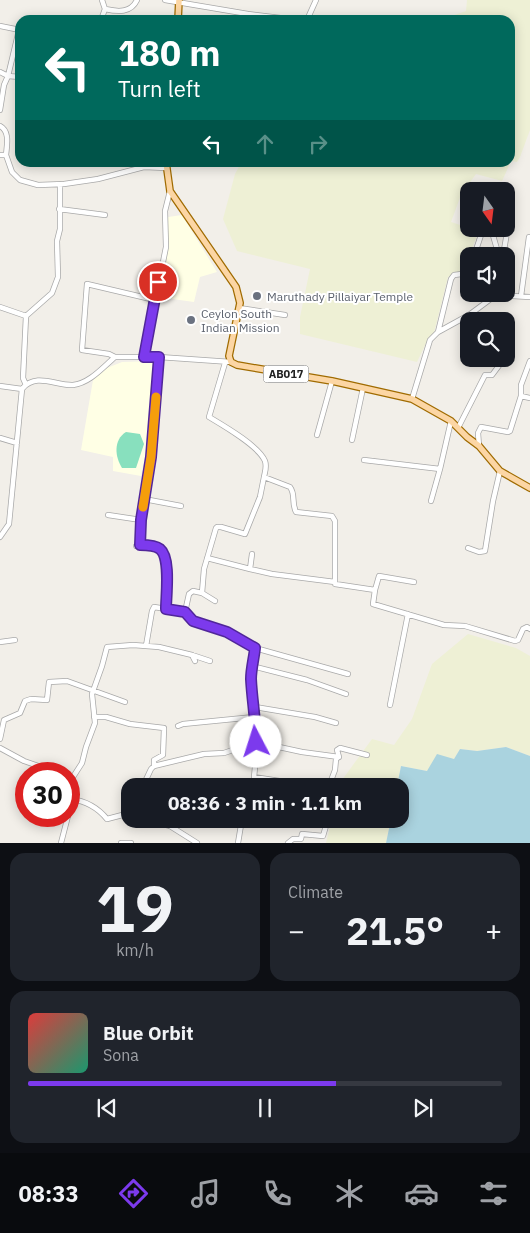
<!DOCTYPE html>
<meta charset="utf-8">
<style>
:root{--surface:#171b24;--page:#20242c;--text:#f1f3f6;--muted:#9ea1a6;--line:#363941;--accent:#7c3aed}
body{margin:0;font-family:"IBM Plex Sans",sans-serif;background:var(--page);color:var(--text);height:100vh;display:flex;flex-direction:column;font-size:19px;white-space:nowrap}
*{box-sizing:border-box;margin:0}
p{font-size:16px;color:var(--muted)}
.icon{flex:none;width:28px;height:28px;fill:none;stroke:currentColor;stroke-width:2;stroke-linecap:round;stroke-linejoin:round}
.map{position:relative;height:843px;overflow:hidden}
.panel{display:flex;flex-direction:column;gap:10px;padding:10px;background:#0d0f14;flex:1}
.panel>*{flex:none}
.guide{position:absolute;left:15px;top:15px;width:500px;height:152px;border-radius:15px;box-shadow:0 2px 12px #0003;background:#00695c;color:#fff;overflow:hidden}
.needle{width:32px;rotate:166deg}
.controls{position:absolute;left:460px;top:182px;display:grid;gap:10px}
.controls a{display:grid;place-items:center;width:55px;height:55px;border-radius:10px;background:var(--surface);box-shadow:0 2px 12px #0003;font-size:25px}
.speed{position:absolute;left:15px;top:762px;display:flex;gap:10px;font-size:25px;font-weight:700;text-align:center}
.speed>*{display:grid;place-content:center;width:65px;height:65px;border-radius:50%;background:var(--surface);box-shadow:0 2px 12px #0003;line-height:1}
.speed .limit{border:8px solid #d22;background:#fff;color:#111}
.pin{position:absolute;display:grid;place-items:center;width:42px;height:42px;color:#fff;margin:-21px;border:2px solid #fff;border-radius:50%;box-shadow:0 1px 5px #0007}
.me{position:absolute;width:55px;margin:-28px;rotate:355deg;stroke-linejoin:round;filter:drop-shadow(0 0 4px #0008)}
.turn{display:flex;align-items:center;gap:18px;height:105px;padding:0 20px;font-size:22px}
.turn .icon{width:65px;height:65px;stroke-width:2.5}
.turn b{display:block;font-size:35px;line-height:42px}
.lanes{display:flex;align-items:center;height:48px;padding:0 20px;background:#0003;justify-content:center;gap:25px;direction:ltr}
.lanes .off{opacity:.35}
.big{font-size:38px;font-weight:800;line-height:1.1}
.panel .card{flex:1;display:flex;flex-direction:column;justify-content:center;gap:8px;min-width:0;padding:0 18px;border-radius:15px;background:var(--page)}
.panel .dial{align-items:center;gap:0}
.dial b{font-size:65px;line-height:1}
.song{display:flex;align-items:center;gap:15px}
.cover{width:60px;height:60px;border-radius:8px;background:linear-gradient(135deg,hsl(0 70% 55%),hsl(160 70% 35%))}
.played{height:5px;border-radius:2px;background:linear-gradient(90deg,var(--accent) 65%,var(--line) 65%)}
.keys{display:flex;justify-content:space-around;direction:ltr}
.heat{display:flex;justify-content:space-between;align-items:center;font-size:28px;direction:ltr}
.panel .tiles{flex:1;display:grid;gap:10px;grid-template-columns:1fr 1fr}
.card:last-child{grid-column:span 2}
.trip{position:absolute;left:121px;top:778px;width:288px;height:50px;border-radius:15px;background:var(--surface);box-shadow:0 2px 12px #0003;font-weight:800;line-height:50px;text-align:center}
.tab-bar{display:flex;height:80px;justify-content:space-around;align-items:center;background:#090b0e;color:var(--muted)}
.tab-bar .icon{width:35px;height:35px}
.tab-bar .active{color:var(--accent)}
.tab-bar b{font-size:22px;color:var(--text)}
.map>svg:first-child{display:block}
</style>
<div class="map">
<svg width="530" height="843" viewBox="0 0 530 843">
<rect width="100%" height="100%" fill="#f2efe9"/>
<!-- education -->
<path fill="#ffffe5" d="M182,215L217,272L200,277L194,302L158,297L168,248V217Z
M154,361L146,451L141,476L113,471V457L81,450L93,380L107,368L122,362Z"/>
<!-- farmland -->
<path fill="#eef0d5" d="M467,0H530V130L520,157L517,162L511,161L502,181L476,174L461,195L451,222L479,231L462,273L448,277L434,333L429,337L417,362L300,334V317L310,269L237,251L223,219L235,174L241,163L510,162V20H440L466,11Z
M468,634L516,648L530,656V756L506,747L477,751L460,749L454,759L427,771L401,766L397,786H341L342,780L372,739L394,745L412,719L432,664Z
M332,819H391L386,843H326Z"/>
<!-- pitch -->
<path fill="#88e0be" d="M126,432L140,434L144,444L136,468H122C115,457 113,440 126,432Z"/>
<!-- water -->
<path fill="#aad3df" d="M506,747L530,756V843H386L391,819H400V786H397L401,766L427,771L437,754L454,759L460,749L477,751Z"/>
<g fill="none" stroke-linecap="round" stroke-linejoin="round">
<!-- minor casing -->
<g stroke="#a9a9a9" stroke-width="6">
<path id="minor" d="M102,0L105,9C118,12 131,13 137,0
M165,0L248,14L297,20
M101,20L105,9
M307,20L316,0
M0,26L20,30
M0,72L8,76L19,30
M0,110L4,85L8,76L20,77
M0,126C10,131 7,145 6,155
M0,155H6L12,172L20,180L38,185L64,184L98,179L144,167L166,168
M467,203L469,205
M59,209L105,215
M488,229L492,232L499,256
M474,256L483,229
M503,256L510,215
M521,296L529,237
M0,307L26,316L23,378L26,385
M239,308L285,315
M26,316L52,293L58,277L57,241L60,229V184
M438,332L451,279L454,275L469,273
M506,355L507,353
M115,357L109,354L82,350L87,284L155,300
M144,357L166,247L165,211L170,191
M225,363L209,417C224,426 259,446 265,461C267,467 265,471 264,477L290,487C296,495 291,502 296,512L332,516L335,521V584L375,590
M0,386L22,389
M521,396L530,398
M412,399L430,340L438,332L469,315L496,295L530,297
M458,428L485,375H492L504,359
M317,435L332,381
M0,438L17,443
M352,440L363,388
M479,446L478,433L481,427L508,432L510,431L521,396V385L530,361
M364,460L440,469L451,421
M144,499L181,506
M431,501L440,469
M108,515L141,520
M0,537L9,524L22,389C36,372 56,386 73,385C90,383 103,367 115,357H159L231,362
M140,545L141,520L151,457L159,357
M136,546C176,534 166,585 166,609
M468,548L479,552L485,551L493,501L500,471
M252,554L250,569L272,574L335,582
M207,558L250,569
M414,582L379,576L375,590L373,604L444,625L465,626L515,641L518,640L523,629L527,627L530,629
M202,593L215,601
M185,612L189,594L193,591L202,593L204,569L216,528L217,527H221L245,534L260,497L264,477
M0,642L15,640
M146,646L159,647L192,655L195,661
M255,648L251,679L255,707L254,717L257,748L254,777L311,786
M192,655L210,661
M252,666L307,680L346,694
M390,705L408,614
M255,707L315,717L336,723
M94,717H106L130,724L164,728L163,755L154,760V766
M178,726L183,724L254,717
M0,739L4,720L20,713L25,701L31,699L47,700L49,682L67,681L125,702
M0,748L24,761L61,774
M143,786L151,769L154,766L204,754L224,753L256,742L302,752L339,757
M329,786L335,770L336,759L339,757L337,750L340,748L367,755
M69,791L73,777L82,763L86,747L95,723L92,694L102,666L107,647L133,645L146,646L152,611L154,607L185,612L193,621L227,632L255,648L348,674
M69,792L71,799L69,813
M71,799C86,801 98,808 107,819L130,813
M146,819L170,826L197,843
M61,843L68,816
M121,843H131
M238,843L242,819
M288,843L293,839H301L302,834L323,836L328,819"/>
</g>
<!-- major casing -->
<g stroke="#a06b00" stroke-width="8">
<path id="major" d="M178,20L179,0
M166,162L170,191L236,287L240,303L229,356L231,362L237,365L332,381L412,399L451,421L467,437L479,446L500,471L530,488"/>
</g>
<!-- minor -->
<use href="#minor" stroke="#fff" stroke-width="4.5"/>
<!-- major -->
<use href="#major" stroke="#fcd6a4" stroke-width="5.5"/>
</g>
<g fill="none" stroke-linecap="round" stroke-linejoin="round">
<!-- route casing -->
<g stroke="#51269a" stroke-width="12">
<path id="route" d="M158,282L144,357H159L151,457L141,520L140,545C146,545 155,545 160,549C171,558 166,595 166,609L185,612L193,621L227,632L255,648C254,658 251,669 251,679C252,700 256,721 256,742"/>
</g>
<!-- route -->
<use href="#route" stroke="#7c3aed" stroke-width="9"/>
<!-- slow -->
<path stroke="#f59e0b" stroke-width="9" d="M143,507L151,457L156,397"/>
</g>
<!-- markers -->
<g fill="#6b7280" stroke="#fff" stroke-width="2">
<circle cx="257" cy="296" r="5"/>
<circle cx="191" cy="320" r="5"/>
</g>
<g text-anchor="middle" dominant-baseline="central" stroke-width="4" stroke-linejoin="round" paint-order="stroke">
<!-- shield labels -->
<rect fill="#fff" stroke="#646464" stroke-width="1" x="263.5" y="365.5" width="45" height="17" rx="4"/>
<g font-size="11" font-weight="bold" fill="#222">
<text x="286" y="374">AB017</text>
</g>
<!-- worship labels -->
<g font-size="12" fill="#5b616d" stroke="#fff" text-anchor="start">
<text x="267" y="296">Maruthady Pillaiyar Temple</text>
<text x="201" y="313">Ceylon South<tspan x="201" dy="14">Indian Mission</tspan></text>
</g>
</g>
</svg>
<div class="controls">
<a><svg class="needle" viewBox="-14 -14 28 28"><path d="M0-13l5 13h-10z" fill="#e53935"/><path d="M0 13l5-13h-10z" fill="#9ea1a6"/></svg></a>
<a><svg class="icon" aria-label="sound" viewBox="0 0 24 24"><path d="M4 9h4l5-4v14l-5-4H4zM17 9q2 3 0 6"/></svg></a>
<a><svg class="icon" aria-label="search" viewBox="0 0 24 24"><circle cx="10" cy="10" r="6"/><path d="M15 15l6 6"/></svg></a>
</div>
<div class="speed"><div class="limit">30</div></div>
<div class="pin" style="left:158px;top:282px;background:#d93025"><svg class="icon" aria-label="arrive" viewBox="0 0 24 24"><path d="M6 21V4h12l-3 4 3 4H6"/></svg></div>
<svg class="me" style="left:256px;top:742px" viewBox="-20 -20 40 40"><circle r="19" fill="#fff"/><path d="M0-13L10 11 0 6-10 11z" fill="#7c3aed"/></svg>
<div class="trip">08:36 · 3 min · 1.1 km</div>
<div class="guide">
<div class="turn"><svg class="icon" aria-label="left" viewBox="0 0 24 24"><path d="M17 20v-9H6M10 6l-5 5 5 5"/></svg><div><b>180 m</b>Turn left</div></div>
<div class="lanes"><svg class="icon" aria-label="left" viewBox="0 0 24 24"><path d="M17 20v-9H6M10 6l-5 5 5 5"/></svg><svg class="icon off" aria-label="ahead" viewBox="0 0 24 24"><path d="M12 20V5M6 11l6-6 6 6"/></svg><svg class="icon off" aria-label="right" viewBox="0 0 24 24"><path d="M7 20v-9h11M14 6l5 5-5 5"/></svg></div>
</div>
</div>
<section class="panel">
<div class="tiles">
<div class="card dial"><b>19</b><p>km/h</p></div>
<div class="card"><p>Climate</p>
<div class="heat"><a>−</a><b class="big">21.5°</b><a>+</a></div>
</div>
<div class="card">
<div class="song"><i class="cover"></i><div><b>Blue Orbit</b><p>Sona</p></div></div>
<div class="played"></div>
<div class="keys"><svg class="icon" aria-label="previous" viewBox="0 0 24 24"><path d="M18 5L8 12l10 7zM5 5v14"/></svg><svg class="icon" aria-label="pause" viewBox="0 0 24 24"><path d="M8 5v14M16 5v14"/></svg><svg class="icon" aria-label="next" viewBox="0 0 24 24"><path d="M6 5l10 7-10 7zM19 5v14"/></svg></div>
</div>
</div>
</section>
<nav class="tab-bar">
<b>08:33</b>
<svg class="icon active" aria-label="directions" viewBox="0 0 24 24"><path d="M12 3l9 9-9 9-9-9zM9 14v-3h6M13 9l2 2-2 2"/></svg>
<svg class="icon" aria-label="music" viewBox="0 0 24 24"><path d="M9 18V5l10-2v13"/><circle cx="6" cy="18" r="3"/><circle cx="16" cy="16" r="3"/></svg>
<svg class="icon" aria-label="phone" viewBox="0 0 24 24"><path d="M5 4h4l2 5-3 2q2 4 5 5l2-3 5 2v4C11 20 4 13 5 4z"/></svg>
<svg class="icon" aria-label="climate" viewBox="0 0 24 24"><path d="M12 3v18M4 7l16 10M4 17L20 7"/></svg>
<svg class="icon" aria-label="car" viewBox="0 0 24 24"><path d="M5 17H2v-5l4-1 3-4h7l3 4 3 1v5h-3M9 17h6M6 11h13"/><circle cx="7" cy="17" r="2"/><circle cx="17" cy="17" r="2"/></svg>
<svg class="icon" aria-label="filters" viewBox="0 0 24 24"><path d="M4 7h16M4 17h16"/><circle cx="9" cy="7" r="2"/><circle cx="15" cy="17" r="2"/></svg>
</nav>
